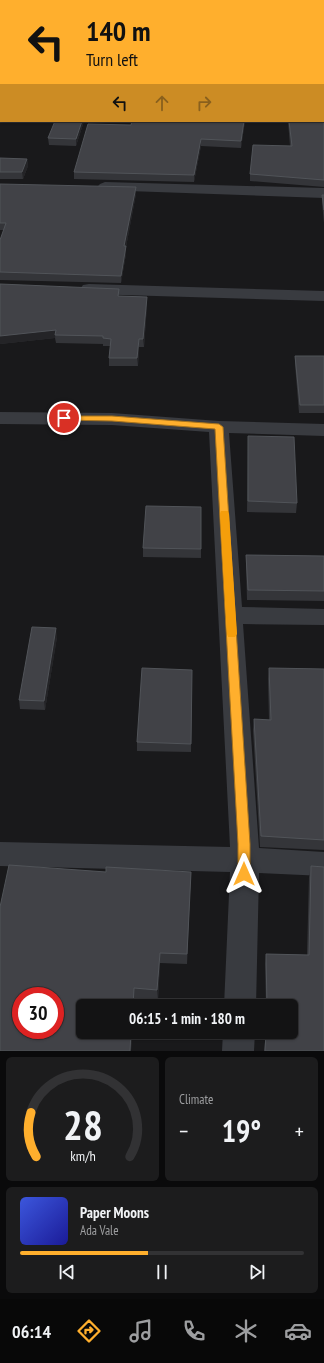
<!DOCTYPE html>
<meta charset="utf-8">
<style>
:root{--surface:#131314;--page:#1c1c1d;--text:#f1f3f6;--muted:#9d9ea0;--line:#323234;--accent:#ffaf2d}
body{margin:0;font-family:"PT Sans Narrow",sans-serif;background:var(--page);color:var(--text);height:100vh;display:flex;flex-direction:column;font-size:15px;white-space:nowrap}
*{box-sizing:border-box;margin:0}
p{font-size:13px;color:var(--muted)}
.icon{flex:none;width:22px;height:22px;fill:none;stroke:currentColor;stroke-width:2;stroke-linecap:round;stroke-linejoin:round}
.map{position:relative;height:1051px;overflow:hidden}
.panel{display:flex;flex-direction:column;gap:6px;padding:6px;background:#0a0a0b;flex:1}
.panel>*{flex:none}
.top-card{position:absolute;left:0px;top:0px;width:324px;height:122px;box-shadow:0 1px 3px #0004,0 0 0 1px var(--line);background:#ffaf2d;color:#111;overflow:hidden}
.speed{position:absolute;left:12px;top:987px;display:flex;gap:8px;font-size:20px;font-weight:700;text-align:center}
.speed>*{display:grid;place-content:center;width:52px;height:52px;border-radius:50%;background:var(--surface);box-shadow:0 1px 3px #0004,0 0 0 1px var(--line);line-height:1}
.speed .limit{border:6px solid #d22;background:#fff;color:#111}
.pin{position:absolute;display:grid;place-items:center;width:34px;height:34px;color:#fff;margin:-17px;border:2px solid #fff;border-radius:50%;box-shadow:0 1px 4px #0007}
.me{position:absolute;width:44px;margin:-22px;rotate:0deg;stroke-linejoin:round;filter:drop-shadow(0 0 3px #0008)}
.turn{display:flex;align-items:center;gap:14px;height:84px;padding:0 20px;font-size:18px}
.turn .icon{width:52px;height:52px;stroke-width:2.5}
.turn b{display:block;font-size:28px;line-height:34px}
.lanes{display:flex;align-items:center;height:38px;padding:0 20px;background:#0003;justify-content:center;gap:20px;direction:ltr}
.lanes .off{opacity:.35}
.big{font-size:30px;font-weight:700;line-height:1.1}
.panel .widget{flex:1;display:flex;flex-direction:column;justify-content:center;gap:6px;min-width:0;padding:0 14px;border-radius:6px;background:var(--page)}
.panel .dial{align-items:center;gap:0}
.dial svg{height:104px;overflow:visible;fill:none;stroke:var(--line);stroke-width:7;stroke-linecap:round;text-anchor:middle}
.dial text{fill:var(--text);stroke:none}
.song{display:flex;align-items:center;gap:12px}
.cover{width:48px;height:48px;border-radius:6px;background:linear-gradient(135deg,hsl(230 70% 55%),hsl(240 70% 35%))}
.played{height:4px;border-radius:2px;background:linear-gradient(90deg,var(--accent) 45%,var(--line) 45%)}
.keys{display:flex;justify-content:space-around;direction:ltr}
.heat{display:flex;justify-content:space-between;align-items:center;font-size:22px;direction:ltr}
.panel .tiles{flex:1;display:grid;gap:6px;grid-template-columns:1fr 1fr}
.widget:last-child{grid-column:span 2}
.trip{position:absolute;left:76px;top:999px;width:222px;height:40px;border-radius:6px;background:var(--surface);box-shadow:0 1px 3px #0004,0 0 0 1px var(--line);font-weight:700;line-height:40px;text-align:center}
.tabs{display:flex;height:64px;justify-content:space-around;align-items:center;background:#080808;color:var(--muted)}
.tabs .icon{width:28px;height:28px}
.tabs .selected{color:var(--accent)}
.tabs b{font-size:18px;color:var(--text)}
.map>svg:first-child{display:block}
</style>
<div class="map">
<svg width="324" height="1051" viewBox="0 0 324 1051">
<rect width="100%" height="100%" fill="#19191b"/>
<g fill="none" stroke-linecap="round" stroke-linejoin="round">
<!-- minor -->
<path fill="#393b40" fill-rule="evenodd" d="M290,0H309L289,1Z
M105,182L324,188V198L100,190L97,187L100,184Z
M89,284L324,291V301L89,294L83,293L80,289L83,285Z
M0,412L112,413L219,421L324,424V436L229,433L242,607L324,609V625L243,624L259,848L324,852V876L259,873L256,1006H224L230,872L0,866V842L230,847L209,432L112,425L0,424Z
M223,1032H255L254,1051H222Z"/>
</g>
<!-- wall -->
<path fill="#343539" d="M324,30V187L250,181V174L290,146L288,121H323Z
M0,38H1V104H0Z
M84,121L76,146L49,145L48,138Z
M245,121L241,148L201,146L194,182L74,179V172L131,125Z
M0,158L27,159L28,166L23,179H0Z
M0,184L136,194L126,247V254L121,283L0,280V240L4,230H0Z
M322,195H324V223L322,203Z
M0,284L119,296L147,297V305L144,347H139L138,366H109V358L110,346H103V344L56,343L55,338L0,344Z
M295,356H324V413H299L295,364Z
M248,436L297,503L296,513L247,512Z
M201,507V558L143,557V548Z
M246,555L324,556V601L247,600L246,565Z
M57,637L45,710L20,709L19,700Z
M269,668L324,669V850L260,847L253,730L254,719L269,720L268,679Z
M192,670L191,752L137,751V742Z
M311,866L324,1051H264L266,1032H291V1006H266L265,964L266,954L307,955L309,877Z
M106,872H191L187,964L160,963L158,1000L134,999V1006H83V1032H132L131,1051H0Z"/>
<!-- shaded-wall -->
<path fill="#242427" d="M323,21H324V26L323,27Z
M1,110V119L0,123V114Z
M82,121H84L76,146V139Z
M244,121H245L241,148V141Z
M201,139V146L194,182V175Z
M27,159L28,166L23,179L22,172Z
M136,187V194L126,247V254L121,283V276L124,246Z
M147,297V305L144,347L143,339Z
M56,330L55,338L0,344V336Z
M139,339V347L138,366L137,358Z
M56,628L57,637L45,710L44,701Z
M160,953V963L158,1000L157,990Z
M134,988V1006H133Z
M131,1032H132L131,1051H130Z"/>
<!-- building -->
<path fill="#414247" stroke="#515459" fill-rule="evenodd" d="M0,0H195V1H1V29H0Z
M315,0H324V21H323V1H315Z
M324,30V180L250,174L253,145L292,146L289,121H323V31Z
M0,38H1V97H0Z
M0,107H1L0,114Z
M55,121H82L76,139L48,138Z
M132,121H244L241,141L201,139L194,175L74,172L88,124L131,125Z
M0,158L27,159L22,172H0Z
M0,184L136,187L124,246H126L121,276L0,272V240L6,223H0Z
M322,195H324V210Z
M0,284L119,289L118,296L147,297L143,339H139L137,358H109L111,339L103,338V336L55,335L56,330L0,336Z
M295,356H324V405H300Z
M248,436L294,437L297,503L248,501Z
M146,506L201,507V549L143,548Z
M246,555L324,556V591L248,590Z
M32,627L56,628L44,701L19,700Z
M142,668L192,670L191,744L137,742Z
M269,668L324,669V840L261,836L254,719L271,720Z
M9,865L106,872V867L191,872L187,954L160,953L157,990L134,988L133,1006H83V1032H131L130,1051H0V907ZM21,996H55V1030H21Z
M311,866L324,867V1051H265L266,1033H268V1032H291V1006H267L266,954L309,955Z"/>
<!-- route -->
<path fill="#ffaf2d" stroke="#a6721d" d="M64,416H112L219,424L223,427L250,844V874L248,878L244,879L240,878L238,874V844L215,429L112,421L61,420L60,418L61,417Z"/>
<!-- slow -->
<path fill="#f59e0b" d="M221,511H228L229,514L237,634L235,637H228L227,634L220,514Z"/>
</svg>
<div class="speed"><div class="limit">30</div></div>
<div class="pin" style="left:64px;top:418px;background:#d93025"><svg class="icon" aria-label="arrive" viewBox="0 0 24 24"><path d="M6 21V4h12l-3 4 3 4H6"/></svg></div>
<svg class="me" style="left:244px;top:874px" viewBox="-20 -20 40 40"><path d="M0-17L14 15 0 8-14 15z" fill="#ffaf2d" stroke="#fff" stroke-width="4"/></svg>
<div class="trip">06:15 · 1 min · 180 m</div>
<div class="top-card">
<div class="turn"><svg class="icon" aria-label="left" viewBox="0 0 24 24"><path d="M17 20v-9H6M10 6l-5 5 5 5"/></svg><div><b>140 m</b>Turn left</div></div>
<div class="lanes"><svg class="icon" aria-label="left" viewBox="0 0 24 24"><path d="M17 20v-9H6M10 6l-5 5 5 5"/></svg><svg class="icon off" aria-label="ahead" viewBox="0 0 24 24"><path d="M12 20V5M6 11l6-6 6 6"/></svg><svg class="icon off" aria-label="right" viewBox="0 0 24 24"><path d="M7 20v-9h11M14 6l5 5-5 5"/></svg></div>
</div>
</div>
<section class="panel">
<div class="tiles">
<div class="widget dial"><svg viewBox="0 0 100 80">
<path d="M14 69A42 42 0 1 1 86 69"/>
<path d="M14 69A42 42 0 0 1 10 35" stroke="#ffaf2d"/>
<text x="50" y="56" font-size="32" font-weight="700">28</text>
<text x="50" y="72" font-size="11">km/h</text>
</svg></div>
<div class="widget"><p>Climate</p>
<div class="heat"><a>−</a><b class="big">19°</b><a>+</a></div>
</div>
<div class="widget">
<div class="song"><i class="cover"></i><div><b>Paper Moons</b><p>Ada Vale</p></div></div>
<div class="played"></div>
<div class="keys"><svg class="icon" aria-label="previous" viewBox="0 0 24 24"><path d="M18 5L8 12l10 7zM5 5v14"/></svg><svg class="icon" aria-label="pause" viewBox="0 0 24 24"><path d="M8 5v14M16 5v14"/></svg><svg class="icon" aria-label="next" viewBox="0 0 24 24"><path d="M6 5l10 7-10 7zM19 5v14"/></svg></div>
</div>
</div>
</section>
<nav class="tabs">
<b>06:14</b>
<svg class="icon selected" aria-label="directions" viewBox="0 0 24 24"><path d="M12 3l9 9-9 9-9-9zM9 14v-3h6M13 9l2 2-2 2"/></svg>
<svg class="icon" aria-label="music" viewBox="0 0 24 24"><path d="M9 18V5l10-2v13"/><circle cx="6" cy="18" r="3"/><circle cx="16" cy="16" r="3"/></svg>
<svg class="icon" aria-label="phone" viewBox="0 0 24 24"><path d="M5 4h4l2 5-3 2q2 4 5 5l2-3 5 2v4C11 20 4 13 5 4z"/></svg>
<svg class="icon" aria-label="climate" viewBox="0 0 24 24"><path d="M12 3v18M4 7l16 10M4 17L20 7"/></svg>
<svg class="icon" aria-label="car" viewBox="0 0 24 24"><path d="M5 17H2v-5l4-1 3-4h7l3 4 3 1v5h-3M9 17h6M6 11h13"/><circle cx="7" cy="17" r="2"/><circle cx="17" cy="17" r="2"/></svg>
</nav>
